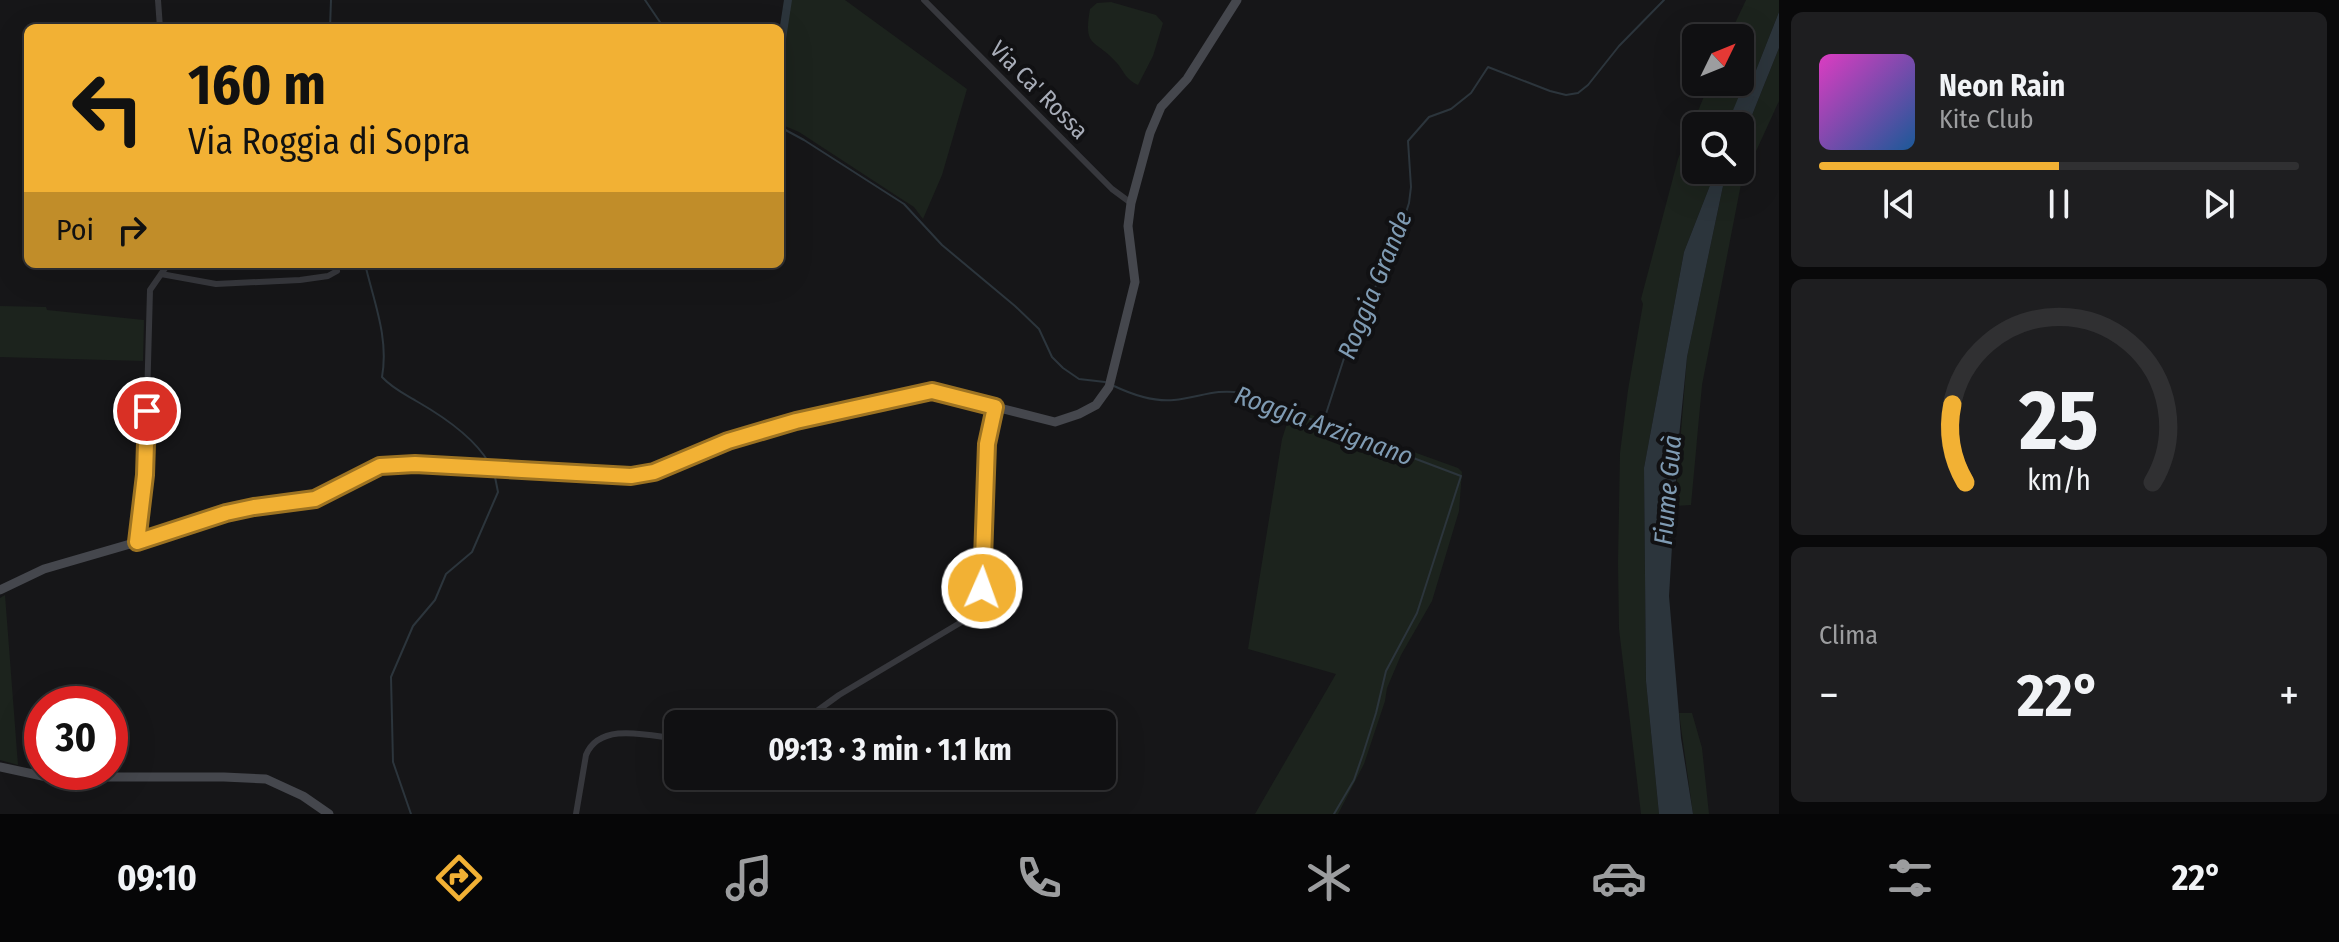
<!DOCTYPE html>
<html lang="it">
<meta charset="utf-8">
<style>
:root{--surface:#101012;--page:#1e1e20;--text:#f1f3f6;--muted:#9c9d9f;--line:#303032;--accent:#f2b134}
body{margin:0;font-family:"Fira Sans Condensed",sans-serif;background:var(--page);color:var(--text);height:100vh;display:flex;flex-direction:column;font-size:30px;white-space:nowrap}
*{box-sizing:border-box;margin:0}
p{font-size:26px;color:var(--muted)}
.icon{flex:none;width:44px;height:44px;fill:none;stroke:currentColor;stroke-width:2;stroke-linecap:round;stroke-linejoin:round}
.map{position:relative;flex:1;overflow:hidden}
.details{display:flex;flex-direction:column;gap:12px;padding:12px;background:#09090a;width:560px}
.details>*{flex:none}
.guide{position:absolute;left:24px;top:24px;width:760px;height:244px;border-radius:12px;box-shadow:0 8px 32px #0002,0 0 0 2px var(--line);background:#f2b134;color:#111;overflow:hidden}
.needle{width:52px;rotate:47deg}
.tools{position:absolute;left:1682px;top:24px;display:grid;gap:16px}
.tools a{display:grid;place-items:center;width:72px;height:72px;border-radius:12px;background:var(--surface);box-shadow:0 8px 32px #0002,0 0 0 2px var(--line);font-size:40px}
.speed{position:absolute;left:24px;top:686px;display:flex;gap:16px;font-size:40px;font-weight:700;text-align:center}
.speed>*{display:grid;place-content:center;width:104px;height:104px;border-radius:50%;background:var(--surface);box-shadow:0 8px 32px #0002,0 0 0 2px var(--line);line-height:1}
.speed .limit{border:12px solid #d22;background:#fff;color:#111}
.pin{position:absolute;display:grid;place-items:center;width:68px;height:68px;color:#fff;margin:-34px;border:4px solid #fff;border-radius:50%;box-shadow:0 2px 8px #0007}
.me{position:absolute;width:88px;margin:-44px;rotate:2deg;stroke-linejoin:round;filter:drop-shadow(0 0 6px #0008)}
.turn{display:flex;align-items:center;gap:28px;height:168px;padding:0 32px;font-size:36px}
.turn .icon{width:104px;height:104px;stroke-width:2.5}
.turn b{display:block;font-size:56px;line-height:68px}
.then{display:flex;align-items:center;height:76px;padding:0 32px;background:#0003;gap:16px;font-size:30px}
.big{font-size:60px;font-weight:700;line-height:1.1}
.details .widget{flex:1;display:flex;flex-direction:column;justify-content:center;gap:12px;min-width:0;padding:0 28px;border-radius:12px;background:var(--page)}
.details .dial{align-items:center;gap:0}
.dial svg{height:208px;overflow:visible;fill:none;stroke:var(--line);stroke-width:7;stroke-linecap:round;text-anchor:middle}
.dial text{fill:var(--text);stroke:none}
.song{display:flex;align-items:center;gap:24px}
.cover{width:96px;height:96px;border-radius:12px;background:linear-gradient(135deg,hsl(310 70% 55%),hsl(210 70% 35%))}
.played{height:8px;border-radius:4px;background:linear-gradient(90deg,var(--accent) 50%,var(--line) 50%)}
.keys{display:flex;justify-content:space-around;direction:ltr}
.heat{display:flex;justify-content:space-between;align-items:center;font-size:44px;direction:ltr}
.trip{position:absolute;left:664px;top:710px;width:452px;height:80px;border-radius:12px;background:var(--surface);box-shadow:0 8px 32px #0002,0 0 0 2px var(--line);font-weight:700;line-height:80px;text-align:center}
.tabs{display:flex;height:128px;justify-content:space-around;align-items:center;background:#060607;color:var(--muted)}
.tabs .icon{width:56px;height:56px}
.tabs .active{color:var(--accent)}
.tabs b{font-size:36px;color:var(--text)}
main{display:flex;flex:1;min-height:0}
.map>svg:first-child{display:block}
</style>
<main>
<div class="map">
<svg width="1779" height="814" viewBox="0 0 1779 814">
<rect width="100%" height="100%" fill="#161618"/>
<!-- green -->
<path fill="#1c231d" d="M786,0H845L967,89L942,175L923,219L914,207L900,198L799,132L780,124V50Z
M1746,0H1779V12L1734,126H1696V170H1716L1684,252L1644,468L1646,681L1659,814H1641L1619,629L1618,563L1620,453L1628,390L1643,304L1641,299L1678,159L1710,82H1740V38H1728Z
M1111,2L1156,15L1163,23L1153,56L1138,85C1124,78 1125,72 1116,62C1095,38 1083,49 1090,9L1097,3Z
M1779,48V101L1741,184L1702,385L1691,505L1675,506L1687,357L1723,186L1730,170H1740V145Z
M0,306L46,307L47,310L144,320L143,361L0,357Z
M1292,408L1458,468L1462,472L1459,511L1432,601L1401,655L1387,688L1385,701L1364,764L1338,814H1255L1336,674L1248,649L1282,439Z
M5,595L18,765L0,760V598Z
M1679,713H1692L1702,748L1709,814H1693Z"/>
<!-- water -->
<path fill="#2c353c" d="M1779,12V48L1740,145V126H1734Z
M1716,170H1730L1723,186L1687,357L1678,447L1669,596L1681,738L1693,814H1659L1646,681L1644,468L1684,252Z"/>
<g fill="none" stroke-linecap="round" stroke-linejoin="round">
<!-- stream -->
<path stroke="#2c353c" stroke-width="2" d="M645,0L664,28
M330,28L331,0
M780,127L804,140L904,204L942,245L1015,306L1039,329L1052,357L1063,368L1079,379L1105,382
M365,264C374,302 389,338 382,377C393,389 405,394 418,402C444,417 474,437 489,463
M1114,386C1133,395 1154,402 1174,400C1198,398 1216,388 1241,393C1266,398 1287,410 1310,419C1360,438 1411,457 1461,476L1417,613L1386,671L1376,713L1363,754L1354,780L1334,814
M1323,423L1347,349L1358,328L1362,307L1389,266L1409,203L1411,187L1408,141L1429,117L1451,109L1471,93L1488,67L1550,91L1566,95L1578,93L1588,85L1619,46L1664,0
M411,814L393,762L391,677L413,626L435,600L446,574L472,552L498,492L494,472"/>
<!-- canal -->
<path stroke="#2c353c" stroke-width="8" d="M780,52L788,0"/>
<!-- river -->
<path stroke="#2c353c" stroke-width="14" d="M1734,126L1747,95"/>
<!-- street -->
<path stroke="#37383d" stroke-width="6" d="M158,0L160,28
M924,0L1112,189L1131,203
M161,274L216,284L300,280L328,276L337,271
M137,542L145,475L150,290L168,264
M799,724L839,695L985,608L982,588L987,444L995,407
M576,814L586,755C600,721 650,736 678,739"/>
<!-- secondary -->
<path stroke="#45474d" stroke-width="9" d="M0,590L44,569L137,542L226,513L254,507L315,499L380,466L415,464L631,476L654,472L728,441L796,421L932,391L1055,422L1079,414L1096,405L1109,387L1135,282L1128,226L1131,203L1150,133L1161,107L1187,79L1237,0
M0,767L47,777H224L266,779L303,796L329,814"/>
</g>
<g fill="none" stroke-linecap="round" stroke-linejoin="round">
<!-- route casing -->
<g stroke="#9d7322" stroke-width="20">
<path id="route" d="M147,411L145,475L137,542L226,513L254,507L315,499L380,466L415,464L631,476L654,472L728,441L796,421L932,391L995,407L987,444L982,588"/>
</g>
<!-- route -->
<use href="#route" stroke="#f2b134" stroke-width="14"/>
</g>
<g text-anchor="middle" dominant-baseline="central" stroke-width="8" stroke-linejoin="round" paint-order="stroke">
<!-- street labels -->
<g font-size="24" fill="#a8adb8" stroke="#111113">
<text transform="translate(1039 90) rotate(45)">Via Ca' Rossa</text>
</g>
<!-- water labels -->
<g font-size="26" font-style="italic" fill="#7f9bb3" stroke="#111113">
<text transform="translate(1375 285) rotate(-68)">Roggia Grande</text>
<text transform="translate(1324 426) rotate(20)">Roggia Arzignano</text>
<text transform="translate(1668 490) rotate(-85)">Fiume Guà</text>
</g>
</g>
</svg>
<div class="tools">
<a><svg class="needle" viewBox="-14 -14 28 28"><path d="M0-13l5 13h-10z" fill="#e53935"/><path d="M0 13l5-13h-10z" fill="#9c9d9f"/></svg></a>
<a><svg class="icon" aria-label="search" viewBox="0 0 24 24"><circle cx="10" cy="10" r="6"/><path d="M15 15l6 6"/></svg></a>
</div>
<div class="speed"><div class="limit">30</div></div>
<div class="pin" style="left:147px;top:411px;background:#d93025"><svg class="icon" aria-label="arrive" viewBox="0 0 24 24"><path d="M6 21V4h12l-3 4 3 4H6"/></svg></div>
<svg class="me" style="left:982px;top:588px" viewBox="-20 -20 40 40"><circle r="17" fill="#f2b134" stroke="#fff" stroke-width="3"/><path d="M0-11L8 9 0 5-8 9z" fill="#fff"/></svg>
<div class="trip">09:13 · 3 min · 1.1 km</div>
<div class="guide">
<div class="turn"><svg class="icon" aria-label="left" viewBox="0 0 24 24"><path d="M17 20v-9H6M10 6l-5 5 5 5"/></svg><div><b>160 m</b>Via Roggia di Sopra</div></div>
<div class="then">Poi<svg class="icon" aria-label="right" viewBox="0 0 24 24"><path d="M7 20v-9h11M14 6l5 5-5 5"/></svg></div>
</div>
</div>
<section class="details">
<div class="widget">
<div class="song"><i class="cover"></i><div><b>Neon Rain</b><p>Kite Club</p></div></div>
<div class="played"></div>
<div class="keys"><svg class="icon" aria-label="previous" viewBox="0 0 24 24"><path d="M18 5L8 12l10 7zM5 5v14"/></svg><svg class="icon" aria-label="pause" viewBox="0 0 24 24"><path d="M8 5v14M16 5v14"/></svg><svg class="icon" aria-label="next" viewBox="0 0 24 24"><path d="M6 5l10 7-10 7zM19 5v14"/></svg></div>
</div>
<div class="widget dial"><svg viewBox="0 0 100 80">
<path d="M14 69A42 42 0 1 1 86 69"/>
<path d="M14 69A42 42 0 0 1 9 39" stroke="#f2b134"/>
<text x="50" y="56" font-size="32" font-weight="700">25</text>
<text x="50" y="72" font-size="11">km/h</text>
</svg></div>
<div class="widget"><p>Clima</p>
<div class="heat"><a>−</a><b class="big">22°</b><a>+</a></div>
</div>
</section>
</main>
<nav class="tabs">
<b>09:10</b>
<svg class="icon active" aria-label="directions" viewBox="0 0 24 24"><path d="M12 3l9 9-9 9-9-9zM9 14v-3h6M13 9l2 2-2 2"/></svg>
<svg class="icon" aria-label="music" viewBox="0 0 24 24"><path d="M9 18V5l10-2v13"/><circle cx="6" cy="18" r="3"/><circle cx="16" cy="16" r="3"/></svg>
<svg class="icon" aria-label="phone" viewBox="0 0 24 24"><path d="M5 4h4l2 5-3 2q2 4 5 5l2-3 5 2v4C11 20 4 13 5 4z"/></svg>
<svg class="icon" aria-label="climate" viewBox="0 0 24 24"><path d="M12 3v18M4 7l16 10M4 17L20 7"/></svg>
<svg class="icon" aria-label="car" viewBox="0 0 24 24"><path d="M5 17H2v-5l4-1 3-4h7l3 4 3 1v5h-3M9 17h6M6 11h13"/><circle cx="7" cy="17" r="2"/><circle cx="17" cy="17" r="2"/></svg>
<svg class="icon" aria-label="filters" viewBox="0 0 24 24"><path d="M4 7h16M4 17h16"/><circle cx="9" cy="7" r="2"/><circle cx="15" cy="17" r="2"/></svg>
<b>22°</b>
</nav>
